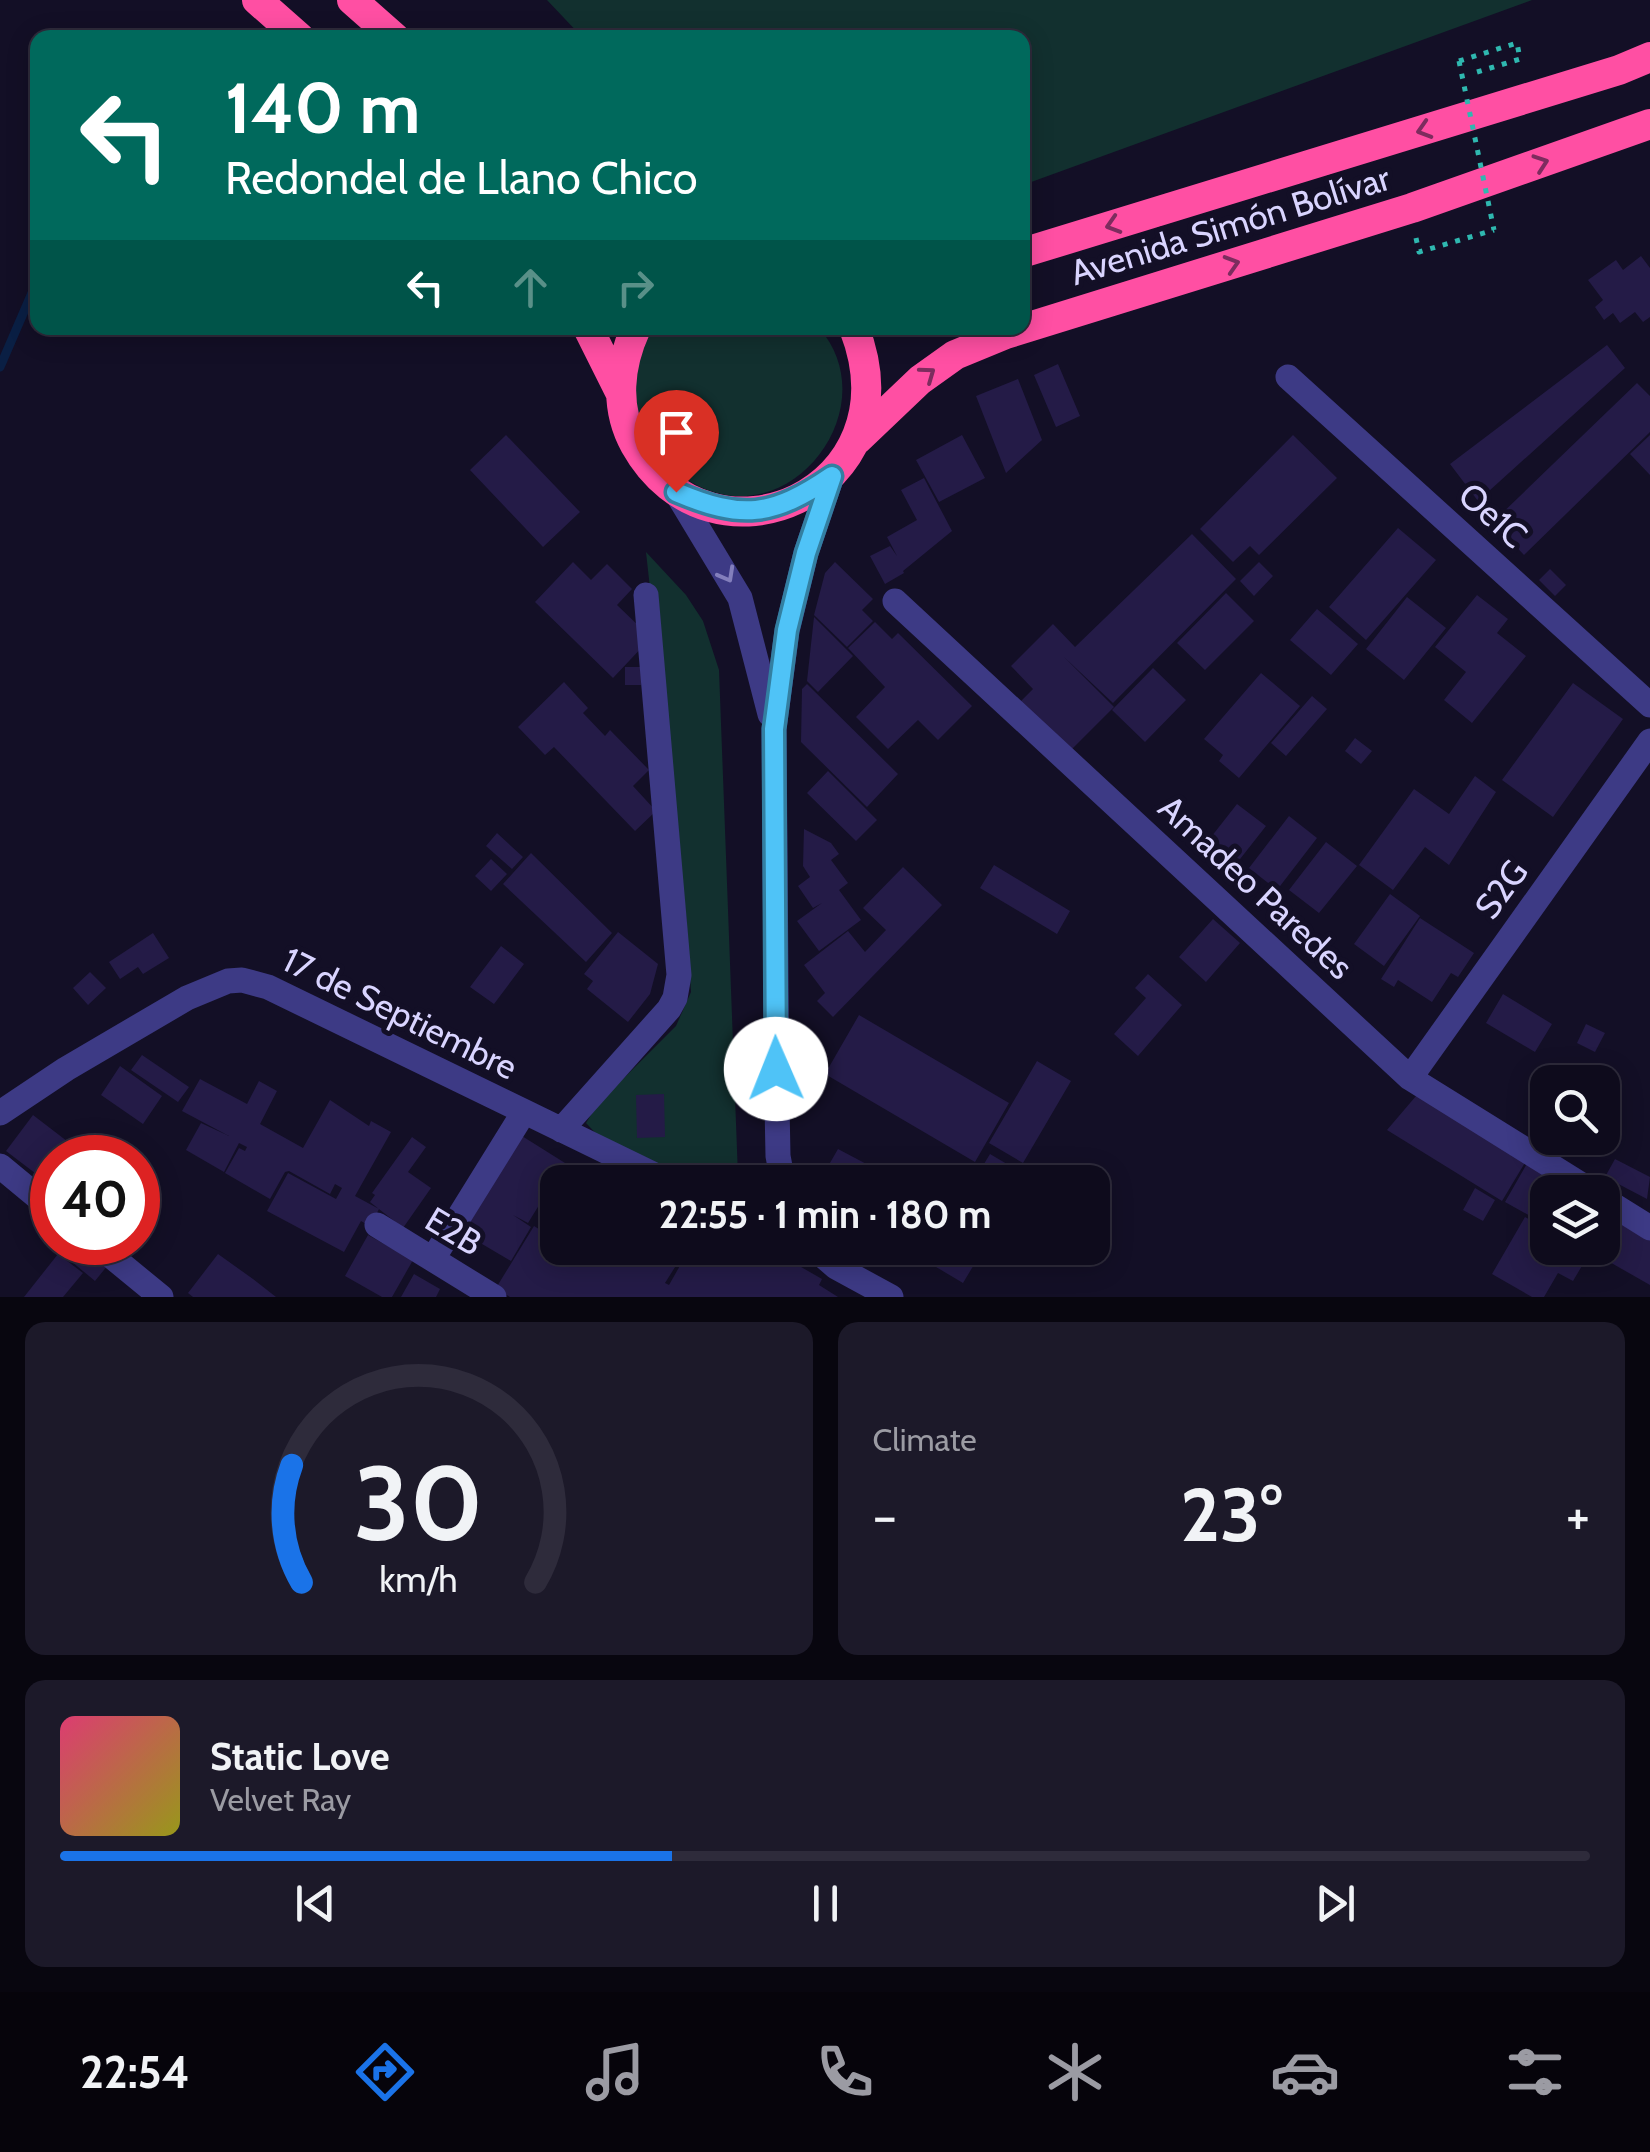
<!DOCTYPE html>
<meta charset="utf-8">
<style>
:root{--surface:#0e0b1c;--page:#1c1929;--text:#f1f3f6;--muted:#9b9ba3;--line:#2e2b3b;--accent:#1a73e8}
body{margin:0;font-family:Cabin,sans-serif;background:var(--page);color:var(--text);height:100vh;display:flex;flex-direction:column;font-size:38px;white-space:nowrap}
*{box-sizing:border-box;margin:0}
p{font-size:32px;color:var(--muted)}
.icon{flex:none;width:55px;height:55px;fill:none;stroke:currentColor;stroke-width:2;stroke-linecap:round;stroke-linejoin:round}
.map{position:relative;height:1297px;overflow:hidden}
.drawer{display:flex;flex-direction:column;gap:25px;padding:25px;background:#08060f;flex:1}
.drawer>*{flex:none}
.banner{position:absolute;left:30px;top:30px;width:1000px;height:305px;border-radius:20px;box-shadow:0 5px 25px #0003,0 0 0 2px var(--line);background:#00695c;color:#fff;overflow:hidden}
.controls{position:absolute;left:1530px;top:1065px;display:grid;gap:20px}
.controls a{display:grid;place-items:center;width:90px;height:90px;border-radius:20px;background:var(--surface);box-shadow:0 5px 25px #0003,0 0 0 2px var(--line);font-size:50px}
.speed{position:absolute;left:30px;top:1135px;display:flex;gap:20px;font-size:50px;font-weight:700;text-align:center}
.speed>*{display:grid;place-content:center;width:130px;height:130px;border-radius:50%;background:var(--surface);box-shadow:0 5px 25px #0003,0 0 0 2px var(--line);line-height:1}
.speed .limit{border:15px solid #d22;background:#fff;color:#111}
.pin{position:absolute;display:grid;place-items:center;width:85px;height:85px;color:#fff;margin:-102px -42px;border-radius:50% 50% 50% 0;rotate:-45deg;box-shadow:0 0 10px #0007}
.pin .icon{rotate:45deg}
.me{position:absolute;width:110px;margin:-55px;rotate:359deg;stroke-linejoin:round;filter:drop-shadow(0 0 8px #0008)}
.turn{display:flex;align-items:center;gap:35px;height:210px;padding:0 30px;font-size:45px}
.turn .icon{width:130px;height:130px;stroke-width:2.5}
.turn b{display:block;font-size:70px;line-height:85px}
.lanes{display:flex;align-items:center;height:95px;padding:0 30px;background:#0003;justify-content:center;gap:50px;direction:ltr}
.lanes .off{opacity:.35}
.big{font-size:75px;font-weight:700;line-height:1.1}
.drawer .tile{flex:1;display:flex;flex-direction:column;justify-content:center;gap:15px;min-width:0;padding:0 35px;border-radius:20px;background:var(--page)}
.drawer .dial{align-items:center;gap:0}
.dial svg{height:260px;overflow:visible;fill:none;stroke:var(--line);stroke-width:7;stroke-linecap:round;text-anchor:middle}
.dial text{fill:var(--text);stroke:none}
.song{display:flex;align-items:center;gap:30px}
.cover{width:120px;height:120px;border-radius:15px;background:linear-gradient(135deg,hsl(340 70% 55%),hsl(60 70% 35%))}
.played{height:10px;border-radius:5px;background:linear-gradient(90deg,var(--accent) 40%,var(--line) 40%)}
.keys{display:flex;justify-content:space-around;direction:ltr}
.heat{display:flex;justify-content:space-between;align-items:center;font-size:55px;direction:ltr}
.drawer .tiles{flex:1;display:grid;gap:25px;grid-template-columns:1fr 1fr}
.tile:last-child{grid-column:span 2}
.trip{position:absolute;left:540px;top:1165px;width:570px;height:100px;border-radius:20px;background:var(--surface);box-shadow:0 5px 25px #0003,0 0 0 2px var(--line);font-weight:700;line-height:100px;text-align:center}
.dock{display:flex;height:160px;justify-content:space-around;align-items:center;background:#06040b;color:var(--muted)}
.dock .icon{width:70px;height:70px}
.dock .current{color:var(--accent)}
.dock b{font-size:45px;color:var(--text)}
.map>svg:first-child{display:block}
</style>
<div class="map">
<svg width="1650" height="1297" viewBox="0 0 1650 1297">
<rect width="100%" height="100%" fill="#130f26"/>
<!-- green -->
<path fill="#12302f" d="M547,0H1532L1023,185L1022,38L582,37Z
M654,328H819C889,407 789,540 691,482C659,462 657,464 643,428C628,388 628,363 654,328Z
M646,552L686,595L703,621L719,670L738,1176L734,1182H687L606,1144L586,1123L597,1105L676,1026L691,992L686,915Z"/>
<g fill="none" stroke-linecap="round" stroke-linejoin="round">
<!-- stream -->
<path stroke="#0a1f44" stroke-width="9" d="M0,367L38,279"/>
</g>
<!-- building -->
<path fill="#241b47" d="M1641,256L1650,268V317L1643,322L1635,312L1620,323L1613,313L1604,320L1595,307L1603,300L1588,280L1616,260L1623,270Z
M1607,345L1625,368L1478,501L1450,464Z
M1058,364L1080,416L1056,427L1034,375Z
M1018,379L1042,440L1006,473L976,396Z
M1637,383L1650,396V432L1524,555L1493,522Z
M506,435L580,512L543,547L470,470Z
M962,435L985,478L939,502L916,460Z
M1293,435L1337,478L1259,555L1250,546L1233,562L1200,529Z
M1650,435V475L1630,454Z
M924,478L952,531L903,571L904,573L885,584L870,556L890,546L897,556L887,537L917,520L901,490Z
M1398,528L1436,560L1366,640L1329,607Z
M1192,534L1236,579L1113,703L1064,657L1114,707L1068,753L1019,703L1033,689L1011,666L1053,624L1075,647Z
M573,562L591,580L607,564L632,589L617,605L642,629L637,634L646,643L613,678L535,602Z
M835,562L873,599L862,610L873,621L847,647L814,615L825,573Z
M1259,562L1273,576L1254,596L1240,581Z
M1550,569L1566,585L1555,596L1539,580Z
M1226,593L1254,621L1205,670L1177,643Z
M1477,595L1508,619L1497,633L1526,656L1472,723L1444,700L1466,672L1435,647Z
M1407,597L1446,628L1404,680L1366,649Z
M1317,609L1358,644L1331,675L1290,640Z
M814,617L853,656L818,692L807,681Z
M875,622L892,639L898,633L972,706L938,740L918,720L888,749L856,717L885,687L848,648Z
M625,667H641V685H625Z
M1153,668L1186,700L1145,742L1112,710Z
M1261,673L1300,706L1239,778L1219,761L1223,755L1204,739Z
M564,682L588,708L583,713L605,736L610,730L649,770L633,786L656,811L635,831L554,747L545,755L518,727Z
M1573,683L1623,719L1553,817L1502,780Z
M807,684L898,774L867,807L801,742L802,689Z
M1312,696L1327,709L1286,756L1271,743Z
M1355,738L1372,751L1361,764L1345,751Z
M828,771L877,820L856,841L807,793Z
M1475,776L1496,792L1449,865L1425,847L1393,890L1359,865L1414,789L1449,814Z
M1237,804L1266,826L1233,868L1204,846Z
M1289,816L1317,838L1277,890L1249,868Z
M804,829L831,843L839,854L831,860L848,883L839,890L861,920L819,951L797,921L822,903L813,908L798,886L810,877L803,866Z
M497,833L523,857L512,869L486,846Z
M1326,842L1357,866L1319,913L1289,890Z
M531,853L612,933L586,962L503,884Z
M491,859L507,874L491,891L475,876Z
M994,865L1070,911L1057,934L980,888Z
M903,867L942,905L833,1017L817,1001L825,993L804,965L848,931L865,952L886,930L863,908Z
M1390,894L1420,916L1384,966L1354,944Z
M1420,918L1474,953L1458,977L1451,973L1432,1002L1398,980L1394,987L1381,979Z
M1213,919L1240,943L1206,982L1179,957Z
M618,932L658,964L650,994L628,1022L587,989L593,981L584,974Z
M153,933L169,958L143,974L138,967L120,979L109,962Z
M501,946L524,964L494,1004L470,987Z
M90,972L106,988L88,1005L73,988Z
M1148,974L1182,1005L1138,1056L1114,1034L1146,998L1135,988Z
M1503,994L1552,1024L1535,1052L1486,1023Z
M859,1015L1009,1103L975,1162L825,1074Z
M1586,1024L1605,1033L1595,1052L1577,1043Z
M142,1055L189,1087L178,1102L131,1070Z
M1037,1061L1071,1081L1023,1163L989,1143Z
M120,1066L162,1096L143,1124L101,1095Z
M200,1079L247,1104L259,1081L277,1091L260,1124L303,1148L330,1100L369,1126L371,1121L391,1132L355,1196L379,1209L370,1226L361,1221L344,1252L267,1211L288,1173L336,1199L342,1188L335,1184L330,1194L289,1171L285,1172L270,1199L225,1173L239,1148L245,1151L247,1147L239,1143L224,1172L186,1150L201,1123L229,1136L182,1111Z
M1422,1089L1526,1161L1502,1201L1387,1130Z
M664,1094L665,1137L637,1138L636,1095Z
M33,1115L89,1158H52V1186L6,1151Z
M522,1136L565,1163L528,1223L513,1215L531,1227L511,1261L477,1241L472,1248L457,1238Z
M412,1137L426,1147L408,1172L431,1188L403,1228L370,1202L375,1195L372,1193Z
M838,1149L874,1168L875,1165L907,1182H819Z
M990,1154L1012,1167L1003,1182H973Z
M1615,1159L1650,1177L1647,1199L1605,1177Z
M1529,1160L1574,1192H1548V1226L1505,1202Z
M582,1164L612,1182H571Z
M1475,1188L1495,1200L1483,1221L1463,1210Z
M558,1204V1238L543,1229Z
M1602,1206L1650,1233V1285L1585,1248H1602Z
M1525,1217L1548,1230V1248H1577L1589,1254L1573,1281L1558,1273L1544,1297H1532L1492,1274Z
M534,1226L558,1241V1248H569L584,1257L589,1248H687L665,1283L669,1285L690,1248H768L822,1279L819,1285L838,1297H510L496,1288Z
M368,1235L413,1260L392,1297H382L345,1276Z
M48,1242H90L112,1260L95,1281Z
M934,1248H984L963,1283L926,1261Z
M58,1254L83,1273L63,1297H24Z
M218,1254L253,1279L276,1297H193L188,1293Z
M414,1274L440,1289L436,1297H401Z"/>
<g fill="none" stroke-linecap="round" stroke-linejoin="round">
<!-- path -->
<path stroke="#2fb8b0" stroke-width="5" stroke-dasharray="5 8" stroke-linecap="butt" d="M1459,61L1517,43L1520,59L1477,72
M1416,238L1419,252L1494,230"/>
<!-- minor -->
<path stroke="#3d3a85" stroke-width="25" d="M1288,377L1650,705
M676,492L740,598L770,714
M895,601L1410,1078L1593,1192
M1410,1078L1650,741
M0,1113L66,1069L187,998L228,981L242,980L268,987L669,1182
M561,1130L669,1009L675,998L679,975L646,595
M0,1166L52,1209
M783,1182L778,1156L777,1105L774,729L787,631L806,553L832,476
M1602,1198L1650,1228
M377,1225L494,1297
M94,1242L161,1297
M814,1248L836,1267L891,1297
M434,1257L524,1112"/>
<!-- highway -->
<path stroke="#ff4fa3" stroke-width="30" d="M257,0L300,38
M352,0L395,38
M1022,253L1619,70L1650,57
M588,328L620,392
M636,328C619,365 614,407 635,445C711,581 918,492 854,328
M857,440L920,380L955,355L1006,334L1412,208L1650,124"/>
<!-- path-bridge -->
<path stroke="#2fb8b0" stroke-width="5" stroke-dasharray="5 8" stroke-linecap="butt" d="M1459,61L1494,230"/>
</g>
<!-- one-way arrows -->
<defs><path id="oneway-chevron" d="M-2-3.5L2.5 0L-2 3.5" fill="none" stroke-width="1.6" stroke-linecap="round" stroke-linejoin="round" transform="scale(2.5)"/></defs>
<g stroke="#7d2c5e">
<use href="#oneway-chevron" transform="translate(1424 130) rotate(163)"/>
<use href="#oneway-chevron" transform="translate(1541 163) rotate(-19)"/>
<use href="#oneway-chevron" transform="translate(1113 225) rotate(163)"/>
<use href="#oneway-chevron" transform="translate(1232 264) rotate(-17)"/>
<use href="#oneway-chevron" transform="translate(928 374) rotate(-36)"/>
</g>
<use stroke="#837fbc" href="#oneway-chevron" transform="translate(727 575) rotate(61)"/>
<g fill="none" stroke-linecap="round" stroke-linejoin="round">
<!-- route casing -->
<g stroke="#337fa1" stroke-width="25">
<path id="route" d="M676,492C742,520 772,517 832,476L806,553L787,630L774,729L776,1069"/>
</g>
<!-- route -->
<use href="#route" stroke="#4fc3f7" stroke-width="18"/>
</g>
<g text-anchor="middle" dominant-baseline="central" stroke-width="10" stroke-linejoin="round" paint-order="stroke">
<!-- street labels -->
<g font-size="35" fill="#d9d4ff" stroke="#130f26">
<text transform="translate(1230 225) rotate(-17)">Avenida Simón Bolívar</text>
<text transform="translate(1493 515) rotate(42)">Oe1C</text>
<text transform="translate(1256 887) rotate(43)">Amadeo Paredes</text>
<text transform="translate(1501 889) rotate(-54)">S2G</text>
<text transform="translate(400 1013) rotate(26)">17 de Septiembre</text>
<text transform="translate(454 1231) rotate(31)">E2B</text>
</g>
</g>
</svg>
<div class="controls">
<a><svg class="icon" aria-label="search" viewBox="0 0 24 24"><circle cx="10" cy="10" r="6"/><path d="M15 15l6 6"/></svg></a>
<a><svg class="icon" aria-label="layers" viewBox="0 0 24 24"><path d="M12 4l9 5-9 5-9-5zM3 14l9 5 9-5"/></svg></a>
</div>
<div class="speed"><div class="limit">40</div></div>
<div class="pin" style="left:676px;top:492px;background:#d93025"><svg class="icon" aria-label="arrive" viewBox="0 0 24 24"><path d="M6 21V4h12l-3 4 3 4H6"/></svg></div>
<svg class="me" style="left:776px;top:1069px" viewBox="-20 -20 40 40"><circle r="19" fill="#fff"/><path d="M0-13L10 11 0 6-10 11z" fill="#4fc3f7"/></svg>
<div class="trip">22:55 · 1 min · 180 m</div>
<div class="banner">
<div class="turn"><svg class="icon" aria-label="left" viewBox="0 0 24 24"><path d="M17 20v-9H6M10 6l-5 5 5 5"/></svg><div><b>140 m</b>Redondel de Llano Chico</div></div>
<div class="lanes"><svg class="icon" aria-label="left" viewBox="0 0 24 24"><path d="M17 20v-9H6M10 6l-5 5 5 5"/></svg><svg class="icon off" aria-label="ahead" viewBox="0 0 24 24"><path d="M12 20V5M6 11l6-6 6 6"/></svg><svg class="icon off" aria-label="right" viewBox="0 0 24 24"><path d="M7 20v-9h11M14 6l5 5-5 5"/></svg></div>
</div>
</div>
<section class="drawer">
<div class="tiles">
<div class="tile dial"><svg viewBox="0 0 100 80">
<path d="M14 69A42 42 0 1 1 86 69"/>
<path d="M14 69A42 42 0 0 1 11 33" stroke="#1a73e8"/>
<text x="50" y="56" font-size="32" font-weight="700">30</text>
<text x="50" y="72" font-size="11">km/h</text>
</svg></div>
<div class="tile"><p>Climate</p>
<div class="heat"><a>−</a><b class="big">23°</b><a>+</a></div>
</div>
<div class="tile">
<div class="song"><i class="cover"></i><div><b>Static Love</b><p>Velvet Ray</p></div></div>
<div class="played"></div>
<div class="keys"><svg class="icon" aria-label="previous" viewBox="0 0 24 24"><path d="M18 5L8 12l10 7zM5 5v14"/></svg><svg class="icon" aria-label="pause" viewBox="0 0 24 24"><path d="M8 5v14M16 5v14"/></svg><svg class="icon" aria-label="next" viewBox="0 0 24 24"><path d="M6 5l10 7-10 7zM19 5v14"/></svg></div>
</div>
</div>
</section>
<nav class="dock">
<b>22:54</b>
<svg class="icon current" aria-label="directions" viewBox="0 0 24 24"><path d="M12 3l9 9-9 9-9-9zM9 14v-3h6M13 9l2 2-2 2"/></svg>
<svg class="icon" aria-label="music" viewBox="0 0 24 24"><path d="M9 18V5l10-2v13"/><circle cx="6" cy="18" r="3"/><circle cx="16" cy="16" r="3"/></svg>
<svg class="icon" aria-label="phone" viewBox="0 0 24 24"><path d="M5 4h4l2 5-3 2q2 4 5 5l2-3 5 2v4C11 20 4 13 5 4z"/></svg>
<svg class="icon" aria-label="climate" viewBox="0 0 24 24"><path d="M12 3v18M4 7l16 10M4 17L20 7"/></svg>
<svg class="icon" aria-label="car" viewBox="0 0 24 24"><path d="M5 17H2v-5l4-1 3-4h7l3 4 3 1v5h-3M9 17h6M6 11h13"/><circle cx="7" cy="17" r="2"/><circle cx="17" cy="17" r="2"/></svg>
<svg class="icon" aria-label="filters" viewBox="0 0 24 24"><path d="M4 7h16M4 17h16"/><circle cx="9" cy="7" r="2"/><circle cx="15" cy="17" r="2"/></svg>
</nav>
